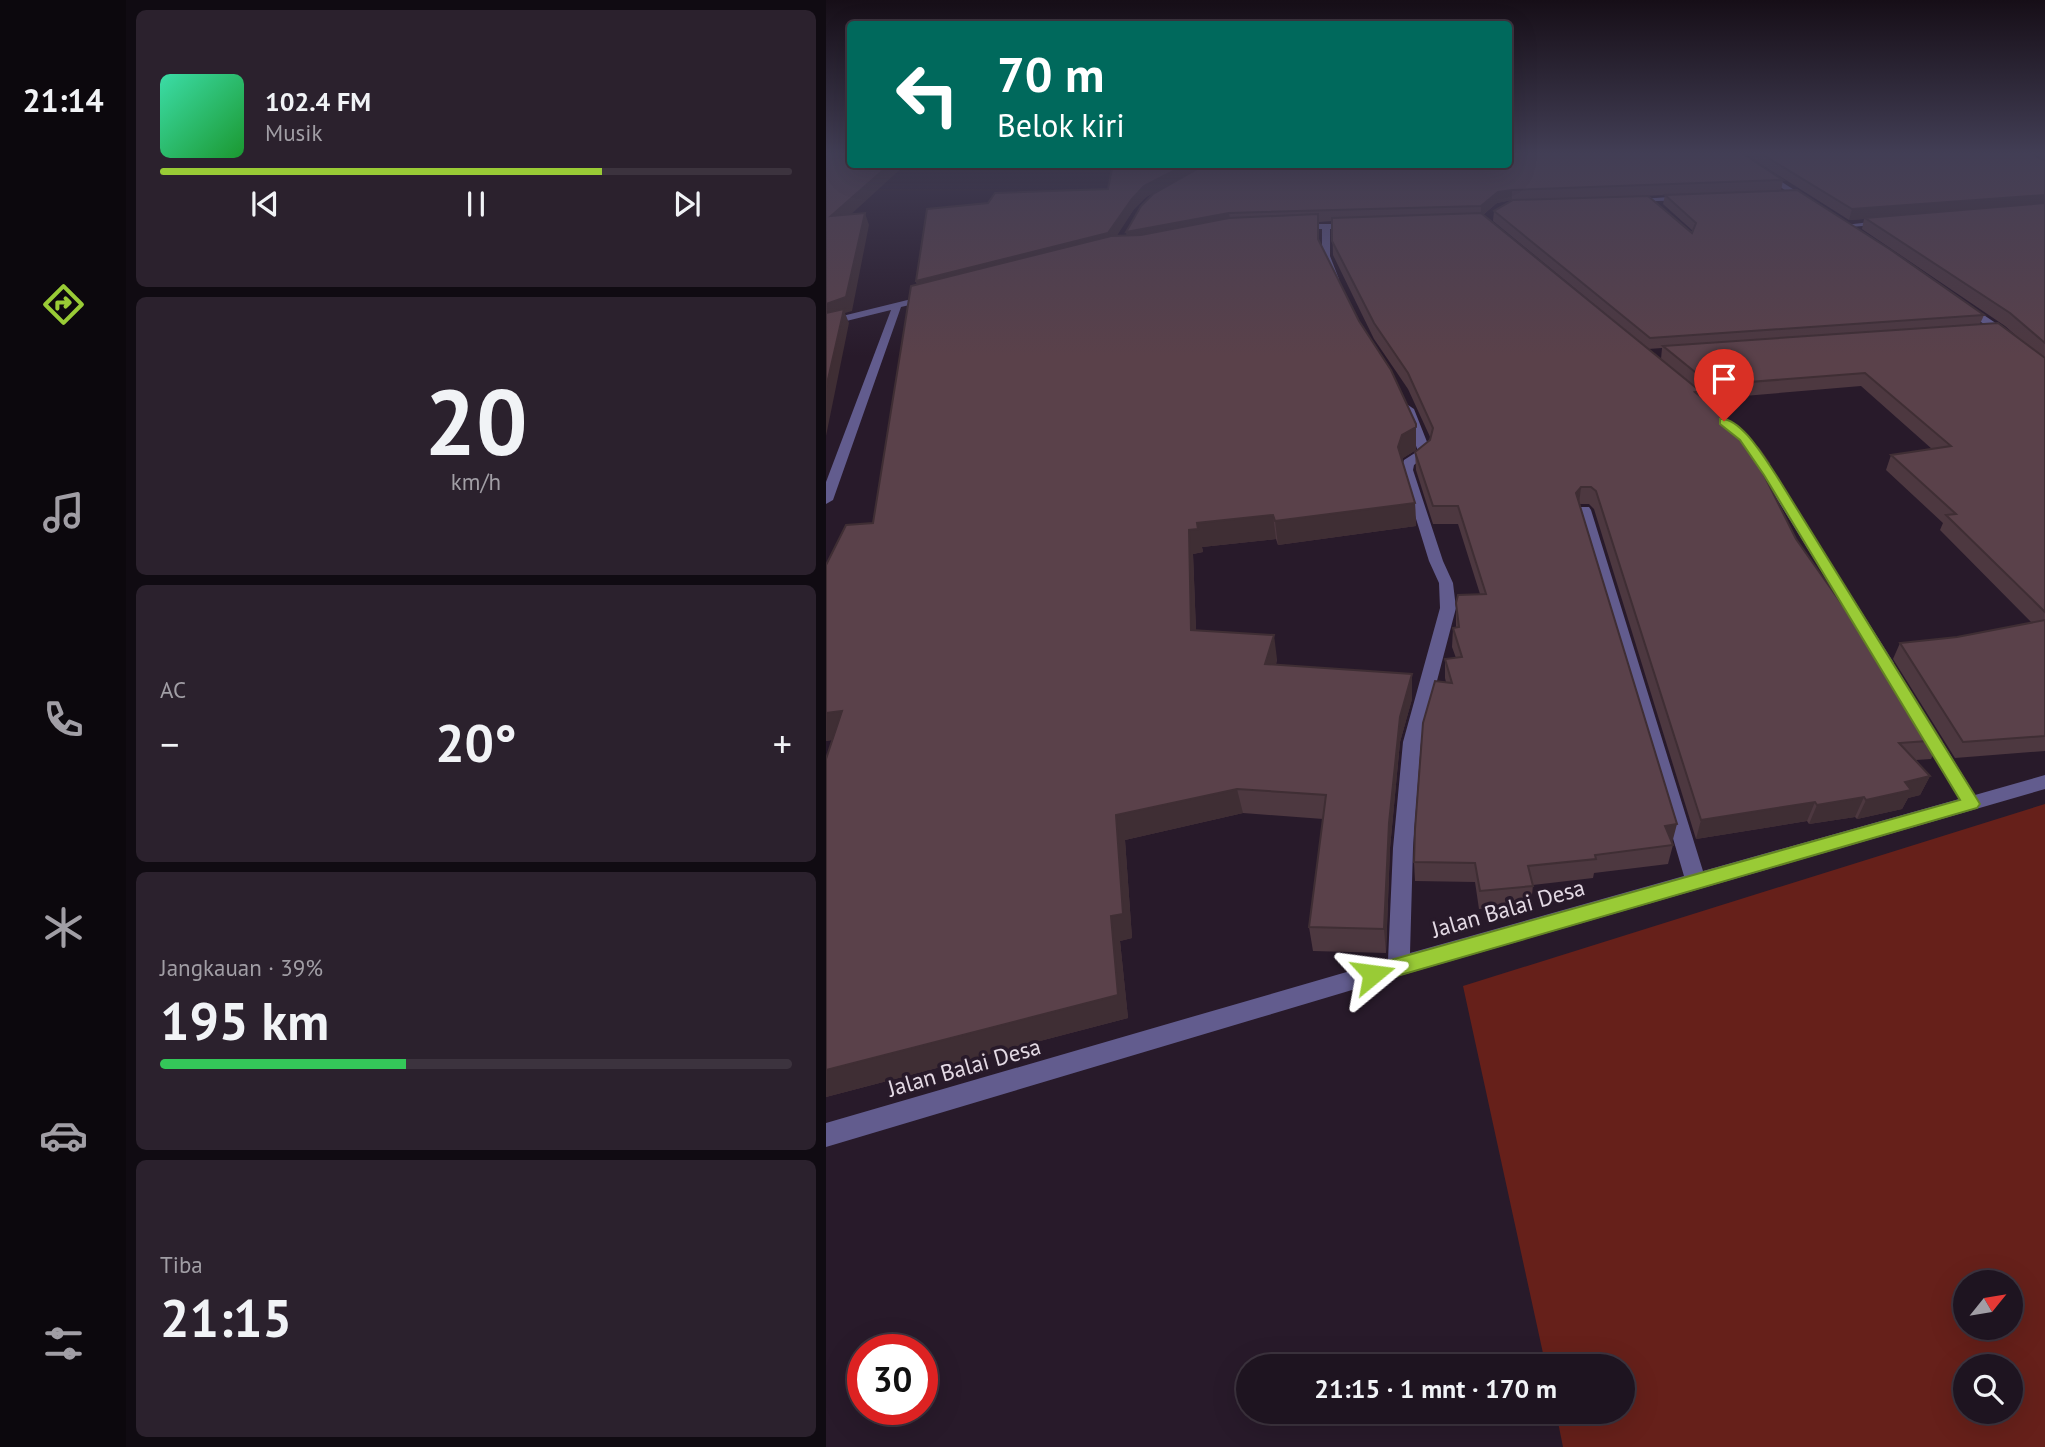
<!DOCTYPE html>
<html lang="id">
<meta charset="utf-8">
<style>
:root{--surface:#1e1420;--page:#2b212d;--text:#f1f3f6;--muted:#a19ea5;--line:#3c333e;--accent:#99cb36}
body{margin:0;font-family:"PT Sans",sans-serif;background:var(--page);color:var(--text);height:100vh;display:flex;flex-direction:column;font-size:26px;white-space:nowrap}
*{box-sizing:border-box;margin:0}
p{font-size:23px;color:var(--muted)}
.icon{flex:none;width:38px;height:38px;fill:none;stroke:currentColor;stroke-width:2;stroke-linecap:round;stroke-linejoin:round}
.map{position:relative;flex:1;overflow:hidden}
.side{display:flex;flex-direction:column;gap:10px;padding:10px;background:#100b12;width:700px}
.side>*{flex:none}
.top-card{position:absolute;left:21px;top:21px;width:665px;height:147px;border-radius:7px;box-shadow:0 7px 28px #0002,0 0 0 2px var(--line);background:#00695c;color:#fff;overflow:hidden}
.needle{width:46px;rotate:60deg}
.controls{position:absolute;left:1127px;top:1270px;display:grid;gap:14px}
.controls a{display:grid;place-items:center;width:70px;height:70px;border-radius:50%;background:var(--surface);box-shadow:0 7px 28px #0002,0 0 0 2px var(--line);font-size:35px}
.speed{position:absolute;left:21px;top:1334px;display:flex;gap:14px;font-size:35px;font-weight:700;text-align:center}
.speed>*{display:grid;place-content:center;width:91px;height:91px;border-radius:50%;background:var(--surface);box-shadow:0 7px 28px #0002,0 0 0 2px var(--line);line-height:1}
.speed .limit{border:10px solid #d22;background:#fff;color:#111}
.pin{position:absolute;display:grid;place-items:center;width:60px;height:60px;color:#fff;margin:-72px -30px;border-radius:50% 50% 50% 0;rotate:-45deg;box-shadow:0 0 7px #0007}
.pin .icon{rotate:45deg}
.me{position:absolute;width:77px;margin:-38px;rotate:74deg;stroke-linejoin:round;filter:drop-shadow(0 0 5px #0008)}
.turn{display:flex;align-items:center;gap:24px;height:147px;padding:0 35px;font-size:32px}
.turn .icon{width:91px;height:91px;stroke-width:2.5}
.turn b{display:block;font-size:49px;line-height:60px}
.big{font-size:52px;font-weight:800;line-height:1.1}
.side .tile{flex:1;display:flex;flex-direction:column;justify-content:center;gap:10px;min-width:0;padding:0 24px;border-radius:10px;background:var(--page)}
.side .dial{align-items:center;gap:0}
.dial b{font-size:91px;line-height:1}
.song{display:flex;align-items:center;gap:21px}
.cover{width:84px;height:84px;border-radius:10px;background:linear-gradient(135deg,hsl(160 70% 55%),hsl(130 70% 35%))}
.played{height:7px;border-radius:4px;background:linear-gradient(90deg,var(--accent) 70%,var(--line) 70%)}
.keys{display:flex;justify-content:space-around;direction:ltr}
.heat{display:flex;justify-content:space-between;align-items:center;font-size:38px;direction:ltr}
.charge{height:10px;border-radius:5px;background:linear-gradient(90deg,#34c759 39%,var(--line) 0)}
.trip{position:absolute;left:410px;top:1354px;width:399px;height:70px;border-radius:35px;background:var(--surface);box-shadow:0 7px 28px #0002,0 0 0 2px var(--line);font-weight:800;line-height:70px;text-align:center}
main{display:flex;flex:1;min-height:0}
.menu{display:flex;flex-direction:column;width:126px;justify-content:space-around;align-items:center;background:#0c080d;color:var(--muted)}
.menu .icon{width:49px;height:49px}
.menu .current{color:var(--accent)}
.menu b{font-size:32px;color:var(--text)}
.map>svg:first-child{display:block}
</style>
<main>
<nav class="menu">
<b>21:14</b>
<svg class="icon current" aria-label="directions" viewBox="0 0 24 24"><path d="M12 3l9 9-9 9-9-9zM9 14v-3h6M13 9l2 2-2 2"/></svg>
<svg class="icon" aria-label="music" viewBox="0 0 24 24"><path d="M9 18V5l10-2v13"/><circle cx="6" cy="18" r="3"/><circle cx="16" cy="16" r="3"/></svg>
<svg class="icon" aria-label="phone" viewBox="0 0 24 24"><path d="M5 4h4l2 5-3 2q2 4 5 5l2-3 5 2v4C11 20 4 13 5 4z"/></svg>
<svg class="icon" aria-label="climate" viewBox="0 0 24 24"><path d="M12 3v18M4 7l16 10M4 17L20 7"/></svg>
<svg class="icon" aria-label="car" viewBox="0 0 24 24"><path d="M5 17H2v-5l4-1 3-4h7l3 4 3 1v5h-3M9 17h6M6 11h13"/><circle cx="7" cy="17" r="2"/><circle cx="17" cy="17" r="2"/></svg>
<svg class="icon" aria-label="filters" viewBox="0 0 24 24"><path d="M4 7h16M4 17h16"/><circle cx="9" cy="7" r="2"/><circle cx="15" cy="17" r="2"/></svg>
</nav>
<section class="side">
<div class="tile">
<div class="song"><i class="cover"></i><div><b>102.4 FM</b><p>Musik</p></div></div>
<div class="played"></div>
<div class="keys"><svg class="icon" aria-label="previous" viewBox="0 0 24 24"><path d="M18 5L8 12l10 7zM5 5v14"/></svg><svg class="icon" aria-label="pause" viewBox="0 0 24 24"><path d="M8 5v14M16 5v14"/></svg><svg class="icon" aria-label="next" viewBox="0 0 24 24"><path d="M6 5l10 7-10 7zM19 5v14"/></svg></div>
</div>
<div class="tile dial"><b>20</b><p>km/h</p></div>
<div class="tile"><p>AC</p>
<div class="heat"><a>−</a><b class="big">20°</b><a>+</a></div>
</div>
<div class="tile"><p>Jangkauan · 39%</p><b class="big">195 km</b><div class="charge"></div></div>
<div class="tile"><p>Tiba</p><b class="big">21:15</b></div>
</section>
<div class="map">
<svg width="1219" height="1447" viewBox="0 0 1219 1447">
<rect width="100%" height="100%" fill="#281a2a"/>
<!-- green -->
<path fill="#66201a" fill-rule="evenodd" d="M1219,804V1447H737L730,1412H796V1367H720L637,986ZM1139,1283H1185V1328H1139ZM1139,1367H1185V1412H1139Z"/>
<g fill="none" stroke-linecap="round" stroke-linejoin="round">
<!-- street -->
<path fill="#625c8e" fill-rule="evenodd" d="M903,153H911L987,202L980,204Z
M859,196L862,200L803,202L799,200Z
M1061,220L1064,224L1023,227L1019,225Z
M469,224H531L528,229H504V256L513,279H507L496,256V229H466Z
M106,294L111,297L109,299L75,307L7,500L0,504V482L65,310L0,326V320Z
M1134,303H1140L1177,328L1219,364V373L1169,332L1134,307Z
M582,405L588,409L605,452L588,465L587,470L617,561L627,583L630,608L595,742L587,848L584,953L858,876L751,510L753,507H763L765,510L877,871L1133,799L1091,729L1100,723L1106,725L1149,795L1219,775V789L573,976L0,1147V1123L562,960L567,848L577,742L614,608L613,583L603,561L575,470L578,460L592,451L576,409Z
M928,448L934,452L1068,663L1066,667H1054L1052,663L922,452Z"/>
</g>
<!-- wall -->
<path fill="#4d3840" fill-rule="evenodd" d="M917,153H1219V751L1129,758L1067,659L1074,643L1131,637L1206,623L1114,530L1117,523L1060,470L1065,455L1106,449L1035,386L882,399L874,391L873,395L902,422L939,478L970,539L1044,644L1115,740L1105,759L1090,760L1104,776L1094,795L1082,798L1076,809L1031,819L1029,817L983,824L981,821L870,839L768,509L763,504H754L847,845L842,864L768,873L767,878L707,885L705,905L653,909L649,882L589,881L588,862L620,682L619,678V659L630,658L626,647L627,628H630V603L654,594L632,524H607L590,470L589,452L605,439L582,389L548,339L507,255L506,221L493,222V241L533,321L590,424V450L577,458L576,460L589,503L590,526L452,545L450,539L376,547L377,552L367,554L370,631L451,659L450,665L586,699L574,742L564,848L560,953L487,951L483,927L497,819L417,813L299,840L306,938L294,941L302,1018L0,1097V759L6,740L0,741V565L47,523L91,285L90,281L162,203L282,189L287,164L957,180L955,191L729,199L866,233L867,231L837,204L839,195L1158,315L1154,324L1195,340L1179,326L1036,229L1038,219L1023,220ZM356,178L300,232L301,236H290L308,209L320,197ZM686,200L668,211L667,221L791,323L657,215L671,203ZM836,348L835,359L822,349Z"/>
<!-- shaded-wall -->
<path fill="#3f2e34" d="M64,164H80L10,228L5,216Z
M361,164H381L320,197L308,209L285,245L94,293L90,281L306,199L318,186Z
M686,190V200L671,203L655,216V206L672,192Z
M1219,195V205L1039,218L1038,219L1023,220L1026,209Z
M39,213L43,225L26,311L19,313L23,323L0,436V304Z
M403,213L405,224L303,243L300,232Z
M590,427V450L577,458L572,469V447L576,435Z
M943,463L939,481L933,465Z
M755,487L753,504L750,493Z
M589,503L590,526L452,545L449,521Z
M447,515L450,539L376,547L377,552L367,554L371,655L365,630L363,530L371,523Z
M448,635L451,659L443,689L439,664Z
M586,674V699L574,742L564,848L560,953L558,929L563,823L574,717Z
M16,711L30,736L0,741V713Z
M1104,776L1094,795L1082,798L1076,809L1031,819L1040,800L1079,782Z
M411,789L417,813L299,840L306,938L294,941L302,1018L0,1097V1070L285,916L290,815Z
M1038,797L1029,817L983,824L991,805Z
M989,802L981,821L870,839L875,820Z
M851,824L846,843L839,826Z"/>
<!-- building -->
<path fill="#5a414a" stroke="#3f2e34" stroke-width="2" d="M0,153H24V164H64L5,216L39,213L20,297L0,304Z
M682,153H916L957,180L686,190L672,192L655,206L403,213L300,232L315,206L327,194L380,164H682Z
M934,153H1205L1219,161V195L1026,209Z
M287,164H361L318,186L306,199L282,233L90,281L101,209L162,203L169,193L282,189Z
M971,190L1065,250L1158,315L824,338L668,211L687,200L822,196L866,233L870,223L839,195Z
M1219,203V343L1184,313L1039,218Z
M655,213L874,391L869,392L902,420H900L933,449L943,463L933,465L970,539L1044,644L1054,643L1115,740L1073,743L1104,776L1079,782L1085,790L1040,800L1038,797L991,805L989,802L875,820L770,491L765,487H755L750,493L851,824L839,826L847,845L769,855L770,859L702,866L707,886L654,891L649,863L588,862L589,829L597,723L609,681L626,683L619,659L636,657L627,628L633,627L630,603L632,595L660,594L632,506H607L589,452L604,440L607,428L582,373L548,323L506,241V218Z
M492,214V239L533,321L565,370L590,424V427L576,435L572,447L589,503L449,521L447,515L371,523L372,529L363,530L365,630L448,635L439,664L586,674L574,717L563,823L558,929L483,927L500,795L411,789L290,815L297,914L285,916L292,995L0,1070V759L16,711L0,713V565L20,525L47,523L85,286L285,236L315,235L403,218Z
M18,309L0,388V313Z
M1172,323L1219,358V612L1120,515L1130,514L1065,455L1125,446L1039,373L885,385L837,346Z
M1219,620V736L1137,742L1074,643L1131,637Z"/>
<!-- sky -->
<linearGradient id="sky" x2="0" y2="1"><stop stop-color="#160e17"/><stop offset="0.43" stop-color="#423e55"/><stop offset="1" stop-color="#423e55" stop-opacity="0"/></linearGradient>
<rect width="1219" height="356" fill="url(#sky)"/>
<!-- route -->
<path fill="#99cb36" stroke="#638423" stroke-width="2" d="M894,419C915,417 939,459 950,475L1151,799L1154,804L1151,808L547,983L540,980L537,974L540,968L547,965L1134,800L938,475L914,440L894,424Z"/>
<g text-anchor="middle" dominant-baseline="central" stroke-width="7" stroke-linejoin="round" paint-order="stroke">
<!-- near-street labels -->
<g font-size="23" fill="#e3d9e4" stroke="#281a2a">
<text transform="translate(682 908) rotate(-16)">Jalan Balai Desa</text>
<text transform="translate(138 1067) rotate(-16)">Jalan Balai Desa</text>
</g>
</g>
</svg>
<div class="controls">
<a><svg class="needle" viewBox="-14 -14 28 28"><path d="M0-13l5 13h-10z" fill="#e53935"/><path d="M0 13l5-13h-10z" fill="#a19ea5"/></svg></a>
<a><svg class="icon" aria-label="search" viewBox="0 0 24 24"><circle cx="10" cy="10" r="6"/><path d="M15 15l6 6"/></svg></a>
</div>
<div class="speed"><div class="limit">30</div></div>
<div class="pin" style="left:898px;top:421px;background:#d93025"><svg class="icon" aria-label="arrive" viewBox="0 0 24 24"><path d="M6 21V4h12l-3 4 3 4H6"/></svg></div>
<svg class="me" style="left:547px;top:974px" viewBox="-20 -20 40 40"><path d="M0-17L14 15 0 8-14 15z" fill="#99cb36" stroke="#fff" stroke-width="4"/></svg>
<div class="trip">21:15 · 1 mnt · 170 m</div>
<div class="top-card">
<div class="turn"><svg class="icon" aria-label="left" viewBox="0 0 24 24"><path d="M17 20v-9H6M10 6l-5 5 5 5"/></svg><div><b>70 m</b>Belok kiri</div></div>
</div>
</div>
</main>
